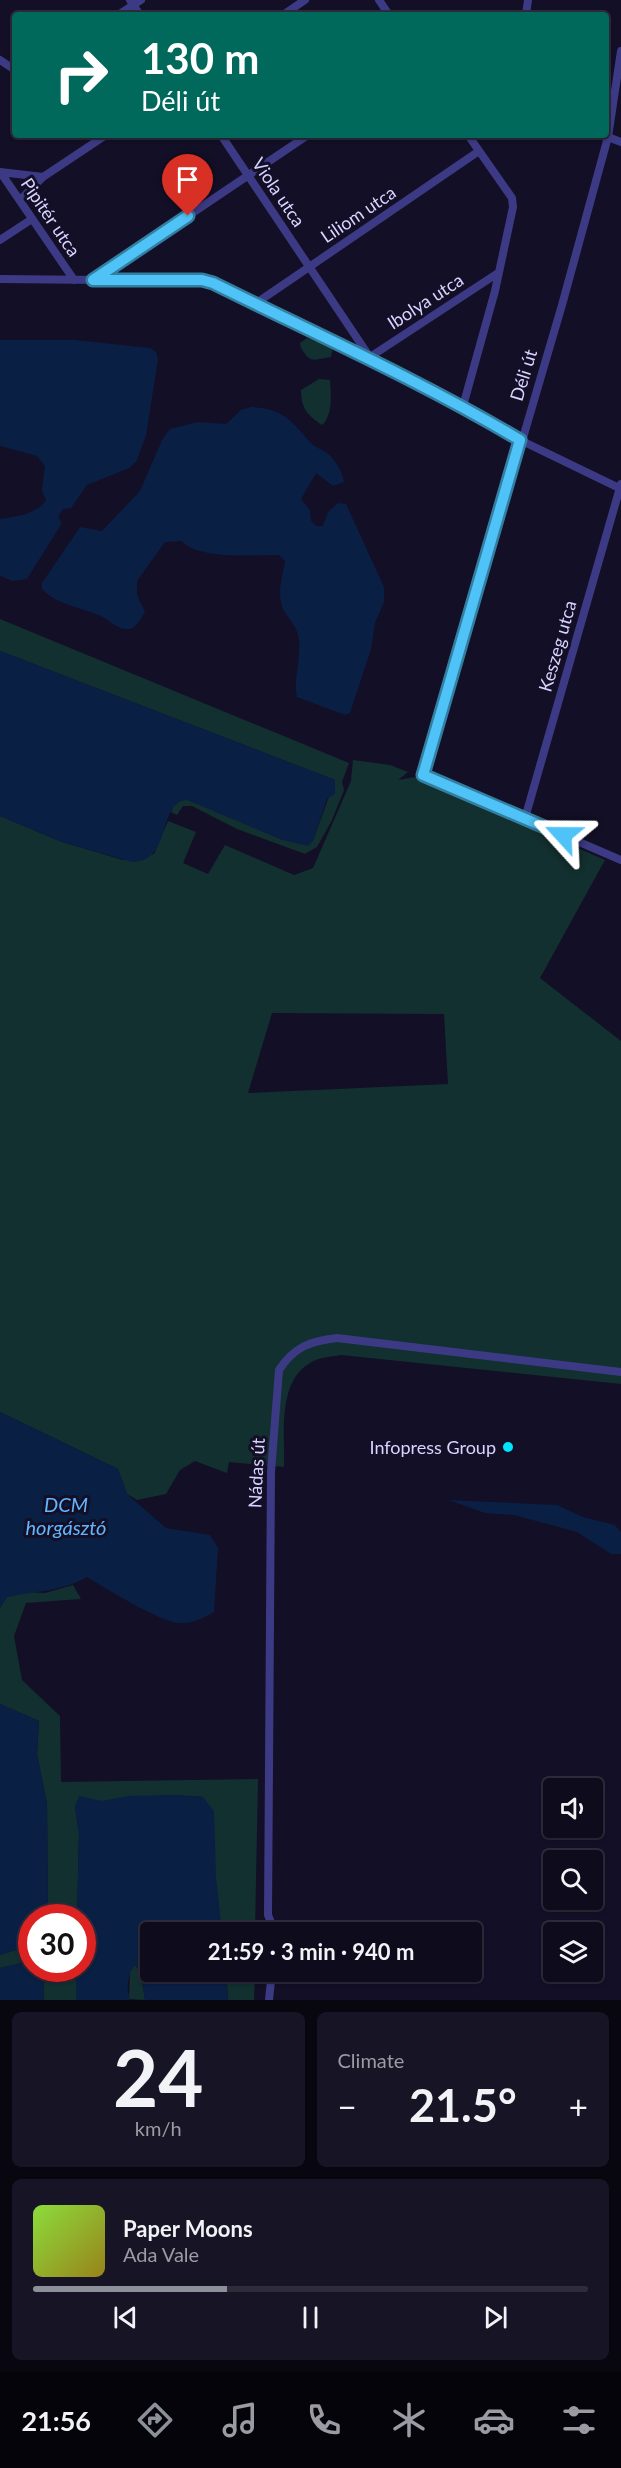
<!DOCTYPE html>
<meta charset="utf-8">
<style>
:root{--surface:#0e0b1c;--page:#171425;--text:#f1f3f6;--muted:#9b9ba3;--line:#2e2b3b;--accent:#8c9099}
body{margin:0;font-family:Lato,sans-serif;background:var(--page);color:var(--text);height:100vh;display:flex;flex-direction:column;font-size:22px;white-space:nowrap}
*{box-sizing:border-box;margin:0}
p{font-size:20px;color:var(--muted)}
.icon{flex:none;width:33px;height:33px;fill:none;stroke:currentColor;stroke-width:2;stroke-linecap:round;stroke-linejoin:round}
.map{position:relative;height:2000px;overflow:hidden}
.panel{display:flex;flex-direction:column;gap:12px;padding:12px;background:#08060f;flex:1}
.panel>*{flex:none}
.guide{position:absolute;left:12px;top:12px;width:597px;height:126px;border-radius:6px;box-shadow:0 2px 4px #0004,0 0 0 2px var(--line);background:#00695c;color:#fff;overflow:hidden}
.buttons{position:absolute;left:543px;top:1778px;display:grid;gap:12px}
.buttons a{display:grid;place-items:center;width:60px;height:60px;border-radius:6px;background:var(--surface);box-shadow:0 2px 4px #0004,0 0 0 2px var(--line);font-size:30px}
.speed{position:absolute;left:18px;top:1904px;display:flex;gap:12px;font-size:30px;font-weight:700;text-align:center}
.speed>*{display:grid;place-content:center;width:78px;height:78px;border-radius:50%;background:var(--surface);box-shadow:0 2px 4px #0004,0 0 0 2px var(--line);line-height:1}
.speed .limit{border:9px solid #d22;background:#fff;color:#111}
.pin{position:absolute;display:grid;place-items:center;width:51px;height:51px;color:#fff;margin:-62px -26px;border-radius:50% 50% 50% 0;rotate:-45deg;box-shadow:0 0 6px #0007}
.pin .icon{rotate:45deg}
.me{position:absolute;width:66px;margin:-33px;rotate:294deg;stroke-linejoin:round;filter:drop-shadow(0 0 4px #0008)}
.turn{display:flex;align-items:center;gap:21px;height:126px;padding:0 30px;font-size:27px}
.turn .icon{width:78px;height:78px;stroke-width:2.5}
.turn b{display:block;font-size:42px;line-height:51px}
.big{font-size:45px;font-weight:700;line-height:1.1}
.panel .widget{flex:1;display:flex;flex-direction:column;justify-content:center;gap:9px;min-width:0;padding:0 21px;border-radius:9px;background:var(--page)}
.panel .dial{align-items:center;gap:0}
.dial b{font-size:78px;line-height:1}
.song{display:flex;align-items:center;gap:18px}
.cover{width:72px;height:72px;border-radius:9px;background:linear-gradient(135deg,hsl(90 70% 55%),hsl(50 70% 35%))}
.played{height:6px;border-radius:3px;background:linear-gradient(90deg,var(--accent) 35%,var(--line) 35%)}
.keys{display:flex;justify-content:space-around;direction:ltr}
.heat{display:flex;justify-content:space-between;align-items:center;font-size:33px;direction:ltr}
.panel .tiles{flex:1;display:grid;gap:12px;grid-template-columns:1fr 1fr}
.widget:last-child{grid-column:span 2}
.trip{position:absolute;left:140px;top:1922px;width:342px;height:60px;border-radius:6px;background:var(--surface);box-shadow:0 2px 4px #0004,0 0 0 2px var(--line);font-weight:700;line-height:60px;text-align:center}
.dock{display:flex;height:96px;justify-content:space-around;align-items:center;background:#06040b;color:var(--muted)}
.dock .icon{width:42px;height:42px}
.dock .on{color:var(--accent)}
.dock b{font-size:27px;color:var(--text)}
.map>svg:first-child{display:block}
</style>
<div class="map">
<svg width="621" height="2000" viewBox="0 0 621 2000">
<rect width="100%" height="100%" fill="#130f26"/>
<!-- green -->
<path fill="#12302f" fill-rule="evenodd" d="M307,338L333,347L331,357C316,359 311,364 303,351C301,348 300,346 300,343Z
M319,379L330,380C331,394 333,415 322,425C307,415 301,408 301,390Z
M0,619L349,763L342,782L344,790L332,820L317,847L305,854L237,829L192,806H183L177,815L171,812L175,803L187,799L283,840L313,841L335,780L0,651Z
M353,760L390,765L408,772L398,780L415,777L605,860L540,978L621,1041V1384L341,1355C331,1357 319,1357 310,1363C277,1382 285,1435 284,1467L229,1462L227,1473L195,1461L180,1470L166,1494L137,1500L127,1494L118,1469L0,1412V816L62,842L123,860L154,854L168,821L196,832L183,863L208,874L225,845L294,875L313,868L351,781ZM272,1013L444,1014L448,1084L248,1093Z
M73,1585L81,1599L26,1603L14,1636L22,1680L60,1716L61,1782L258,1779L255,1932H222L203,1797C158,1793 120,1797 75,1806L79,1834L77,1917H48L47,1804L37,1754L39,1721L0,1704V1608L7,1597L28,1592L45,1593Z
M31,1945V1961L0,1968V1955Z
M135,1964L141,1974L145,2000L129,1999L130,1971Z
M43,1968H76V2000H44Z
M226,1971H255L254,2000H228Z"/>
<!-- water -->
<path fill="#0a1f44" d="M0,340H75L150,348L156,352L158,359L146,436L136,462L129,468L87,485L71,508L63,509L58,517L62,523L27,579L13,581L0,576V519C17,516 36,515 46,500L42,490L45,466L37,456L0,446Z
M251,407C284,408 292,422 312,444C317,449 323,449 328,454C335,459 343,473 344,482L333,486L316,473L301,499L310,510L311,521L316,526H323L328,512L338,503L346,504L384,587V602L375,623L371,649L350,713L345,715L297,697C293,682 301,659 299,640C298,624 284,617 281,603C278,589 283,574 285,561L279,555C255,555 198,560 182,541L165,542L137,581V595L145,612C141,618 137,627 130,629C119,631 109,620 101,616C81,607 57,605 42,589V583L80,527L102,531L140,491L162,440L170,429L198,422L226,424L241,410Z
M0,651L335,780V794L327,799L313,841L308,846L283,840L187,800C157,801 173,862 132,862L62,842L0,816Z
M0,1412L118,1469L127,1494L166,1528L210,1535L218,1548L214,1612C204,1618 191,1624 179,1623C160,1622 105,1588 87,1577C58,1593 37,1590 7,1597L0,1608Z
M448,1500L557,1505L583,1517L615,1525L621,1532V1554H611L577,1532L514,1515L485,1513Z
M0,1704L39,1721L37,1754L47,1804L48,1917H32L31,1945L0,1955Z
M177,1795L203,1797L214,1811L216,1877L222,1932H150V1971H226L228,2000H145L141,1974L135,1965C127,1974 126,1989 130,2000H76V1968H82V1917H77L79,1834L75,1806L79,1796L102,1801L128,1796Z
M31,1961L32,1968H43L44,2000H0V1968Z"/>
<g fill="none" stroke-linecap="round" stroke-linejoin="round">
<!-- street -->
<path stroke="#3d3a85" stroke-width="8" d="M130,0L140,15
M379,0L389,15
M118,15L141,0
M283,15L305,0
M526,15L528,0
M621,51L608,137L562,305L424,775L621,860
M0,60L15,70
M221,135L369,356
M608,137L621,142
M0,172L43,177L106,135
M1,173L74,280
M20,200L43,177
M0,240L32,219
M0,279L207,281L370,357L463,406L520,440L621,489
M93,280L308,135
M255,304L479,151
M370,357L498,273
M463,406L495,291L513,207L512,198L468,135
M525,818L621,484
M275,1932L268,1915L271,1472L279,1370C294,1347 310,1341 337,1338L621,1372
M269,2000L272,1971"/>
</g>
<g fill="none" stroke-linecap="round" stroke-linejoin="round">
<!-- route casing -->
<g stroke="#337fa1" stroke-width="15">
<path id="route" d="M188,216L93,280H202L213,283C316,334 421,381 520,440L423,775L563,835"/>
</g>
<!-- route -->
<use href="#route" stroke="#4fc3f7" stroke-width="10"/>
</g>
<!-- markers -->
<circle fill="#00e5ff" stroke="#130f26" stroke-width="2" cx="508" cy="1447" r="6"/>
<g text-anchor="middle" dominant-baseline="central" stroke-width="6" stroke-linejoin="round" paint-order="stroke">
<!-- street labels -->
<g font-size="18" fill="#d9d4ff" stroke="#130f26">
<text transform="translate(279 192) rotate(56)">Viola utca</text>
<text transform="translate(358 214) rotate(-34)">Liliom utca</text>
<text transform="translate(51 217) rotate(56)">Pipitér utca</text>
<text transform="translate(425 301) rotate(-33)">Ibolya utca</text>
<text transform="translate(523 375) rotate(-73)">Déli út</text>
<text transform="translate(557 646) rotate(-74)">Keszeg utca</text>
<text transform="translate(256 1473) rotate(-87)">Nádas út</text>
</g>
<!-- poi labels -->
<g font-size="18" fill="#d9d4ff" stroke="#130f26" text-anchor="end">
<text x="496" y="1447">Infopress Group</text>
</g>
<!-- water labels -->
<g font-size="20" font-style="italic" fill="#62b6ff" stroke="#130f26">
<text x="66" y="1504">DCM<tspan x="66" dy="23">horgásztó</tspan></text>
</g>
</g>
</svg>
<div class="buttons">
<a><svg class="icon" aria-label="sound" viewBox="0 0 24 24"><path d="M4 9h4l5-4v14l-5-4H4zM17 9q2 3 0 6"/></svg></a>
<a><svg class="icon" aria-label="search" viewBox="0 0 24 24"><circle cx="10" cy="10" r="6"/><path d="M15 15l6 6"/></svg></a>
<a><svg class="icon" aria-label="layers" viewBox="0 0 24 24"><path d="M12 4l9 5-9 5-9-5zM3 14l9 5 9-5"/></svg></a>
</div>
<div class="speed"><div class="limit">30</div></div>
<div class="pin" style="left:188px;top:216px;background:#d93025"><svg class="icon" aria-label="arrive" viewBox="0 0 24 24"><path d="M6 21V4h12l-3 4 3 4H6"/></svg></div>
<svg class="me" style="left:563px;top:835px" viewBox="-20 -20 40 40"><path d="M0-17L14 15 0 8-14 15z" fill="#4fc3f7" stroke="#fff" stroke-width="4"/></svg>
<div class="trip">21:59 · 3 min · 940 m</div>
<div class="guide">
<div class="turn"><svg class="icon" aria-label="right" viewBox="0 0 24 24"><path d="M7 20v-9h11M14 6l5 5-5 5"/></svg><div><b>130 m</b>Déli út</div></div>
</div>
</div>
<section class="panel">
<div class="tiles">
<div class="widget dial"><b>24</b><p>km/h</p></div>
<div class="widget"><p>Climate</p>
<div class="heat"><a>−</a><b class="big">21.5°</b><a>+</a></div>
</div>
<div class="widget">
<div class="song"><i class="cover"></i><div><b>Paper Moons</b><p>Ada Vale</p></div></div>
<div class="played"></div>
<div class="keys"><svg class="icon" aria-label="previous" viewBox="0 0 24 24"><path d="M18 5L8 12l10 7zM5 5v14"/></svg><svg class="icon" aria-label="pause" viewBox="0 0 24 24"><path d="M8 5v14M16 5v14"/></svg><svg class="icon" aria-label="next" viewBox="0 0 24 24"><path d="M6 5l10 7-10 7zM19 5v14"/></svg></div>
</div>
</div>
</section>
<nav class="dock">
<b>21:56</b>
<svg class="icon on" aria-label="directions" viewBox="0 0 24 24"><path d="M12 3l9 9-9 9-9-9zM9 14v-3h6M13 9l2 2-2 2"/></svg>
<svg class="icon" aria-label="music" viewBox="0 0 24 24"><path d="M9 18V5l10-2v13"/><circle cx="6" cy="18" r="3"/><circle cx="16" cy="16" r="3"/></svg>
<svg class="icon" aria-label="phone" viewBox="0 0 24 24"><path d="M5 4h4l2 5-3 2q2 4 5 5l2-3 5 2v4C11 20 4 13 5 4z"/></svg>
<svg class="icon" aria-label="climate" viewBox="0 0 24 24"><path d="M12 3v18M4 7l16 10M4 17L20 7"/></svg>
<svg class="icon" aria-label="car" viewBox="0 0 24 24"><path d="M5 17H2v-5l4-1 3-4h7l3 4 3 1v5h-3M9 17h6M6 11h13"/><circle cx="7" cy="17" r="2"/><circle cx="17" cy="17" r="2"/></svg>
<svg class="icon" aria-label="filters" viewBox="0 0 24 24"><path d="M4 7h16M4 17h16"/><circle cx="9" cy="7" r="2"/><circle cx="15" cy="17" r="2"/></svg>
</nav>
